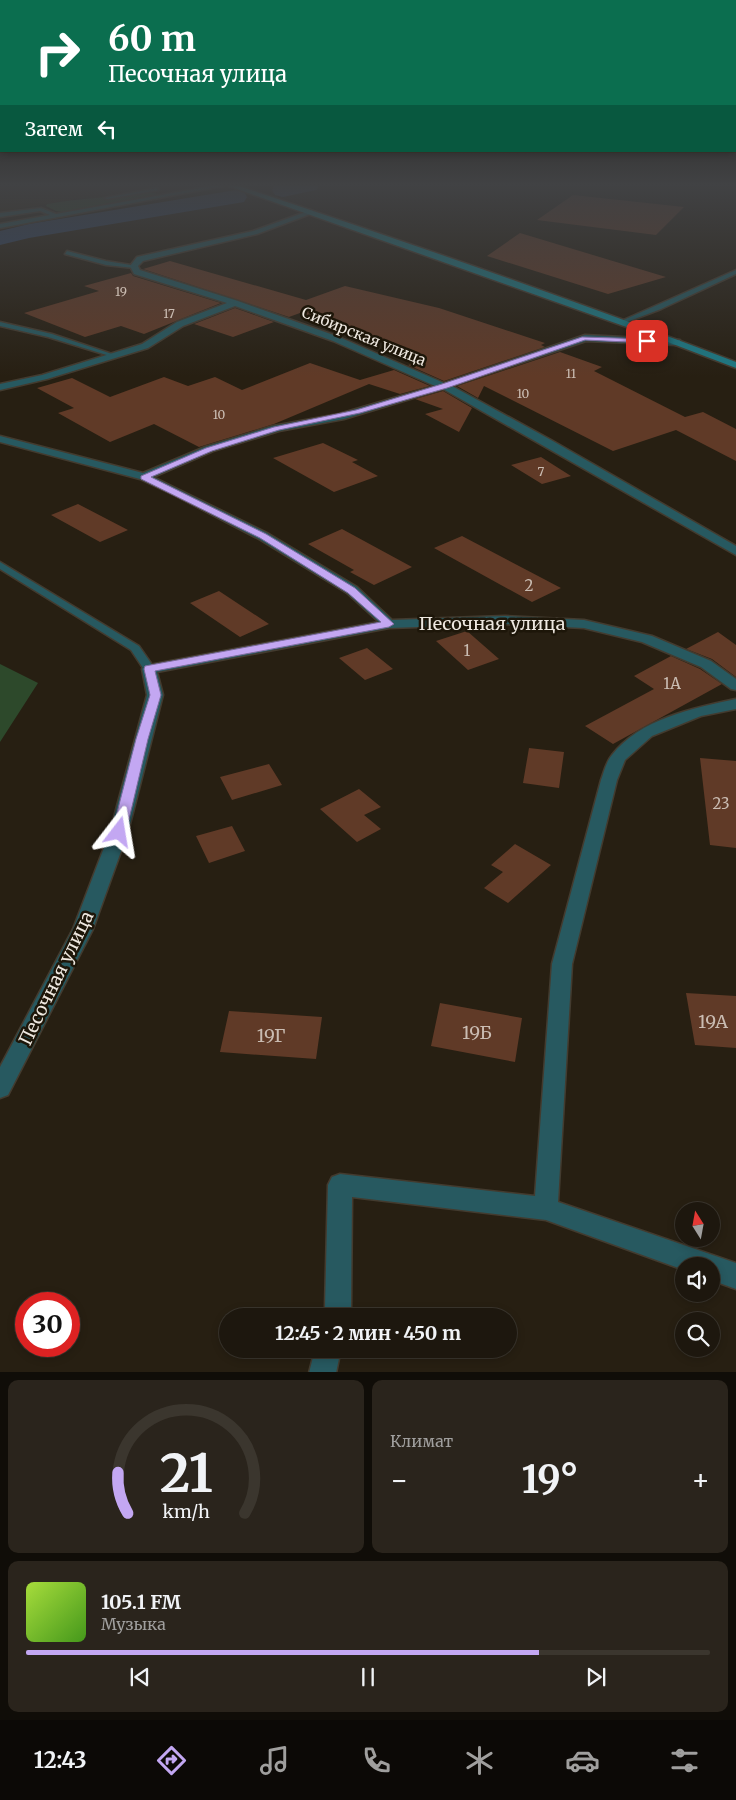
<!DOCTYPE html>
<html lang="ru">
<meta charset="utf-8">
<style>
:root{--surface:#1d170e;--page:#2a241c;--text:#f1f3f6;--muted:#a09f9e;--line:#3b362e;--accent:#c3a7f2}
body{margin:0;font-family:Merriweather,serif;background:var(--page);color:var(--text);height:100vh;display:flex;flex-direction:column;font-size:19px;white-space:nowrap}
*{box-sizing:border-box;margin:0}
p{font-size:16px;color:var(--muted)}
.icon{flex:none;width:28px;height:28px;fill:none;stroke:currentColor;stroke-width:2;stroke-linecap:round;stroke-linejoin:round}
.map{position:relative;height:1372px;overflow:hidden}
.sheet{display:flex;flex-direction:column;gap:8px;padding:8px;background:#100d08;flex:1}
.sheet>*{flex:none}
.top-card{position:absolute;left:0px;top:0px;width:736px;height:152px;box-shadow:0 2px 8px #0003,0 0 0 1px var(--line);background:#0b6e4f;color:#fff;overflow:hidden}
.needle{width:32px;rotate:349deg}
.fabs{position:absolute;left:675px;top:1202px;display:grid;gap:10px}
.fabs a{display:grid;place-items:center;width:45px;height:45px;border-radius:50%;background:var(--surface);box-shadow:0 2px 8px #0003,0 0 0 1px var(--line);font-size:25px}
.speed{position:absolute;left:15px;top:1292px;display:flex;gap:10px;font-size:25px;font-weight:700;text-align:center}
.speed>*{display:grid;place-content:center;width:65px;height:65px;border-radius:50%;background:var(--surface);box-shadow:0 2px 8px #0003,0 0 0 1px var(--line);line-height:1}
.speed .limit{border:8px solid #d22;background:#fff;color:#111}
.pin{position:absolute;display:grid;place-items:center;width:42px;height:42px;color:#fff;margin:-21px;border-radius:10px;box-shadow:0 2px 8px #0006}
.me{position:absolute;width:55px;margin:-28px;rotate:14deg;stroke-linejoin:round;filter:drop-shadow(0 0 4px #0008)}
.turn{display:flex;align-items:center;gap:18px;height:105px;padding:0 25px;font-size:22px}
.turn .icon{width:65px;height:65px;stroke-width:2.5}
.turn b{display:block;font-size:35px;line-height:42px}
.then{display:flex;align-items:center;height:48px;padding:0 25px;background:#0003;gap:10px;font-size:19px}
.big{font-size:38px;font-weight:700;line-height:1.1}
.sheet .tile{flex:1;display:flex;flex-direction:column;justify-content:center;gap:8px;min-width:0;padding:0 18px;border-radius:10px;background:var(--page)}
.sheet .dial{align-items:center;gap:0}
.dial svg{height:130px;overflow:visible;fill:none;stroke:var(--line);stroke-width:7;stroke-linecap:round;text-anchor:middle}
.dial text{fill:var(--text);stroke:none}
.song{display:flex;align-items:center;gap:15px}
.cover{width:60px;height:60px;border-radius:8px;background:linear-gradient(135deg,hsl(80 70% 55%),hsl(100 70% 35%))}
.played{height:5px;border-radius:2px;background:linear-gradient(90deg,var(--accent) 75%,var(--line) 75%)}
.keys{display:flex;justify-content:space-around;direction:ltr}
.heat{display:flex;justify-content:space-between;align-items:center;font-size:28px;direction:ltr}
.sheet .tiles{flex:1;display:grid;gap:8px;grid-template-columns:1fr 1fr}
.tile:last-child{grid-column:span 2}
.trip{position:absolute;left:219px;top:1308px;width:298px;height:50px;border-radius:25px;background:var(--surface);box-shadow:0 2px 8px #0003,0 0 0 1px var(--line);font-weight:700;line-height:50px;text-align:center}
.menu{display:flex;height:80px;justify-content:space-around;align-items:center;background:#0c0906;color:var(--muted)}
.menu .icon{width:35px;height:35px}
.menu .current{color:var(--accent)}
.menu b{font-size:22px;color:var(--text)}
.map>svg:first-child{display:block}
</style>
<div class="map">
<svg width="736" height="1373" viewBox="0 0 736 1373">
<rect width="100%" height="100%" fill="#271f12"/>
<!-- built -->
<path fill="#302411" d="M0,185H185L192,188L106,206L88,197L0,212Z"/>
<!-- green -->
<path fill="#2d492b" d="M148,192L159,194L62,212L56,211L46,206L47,204C81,198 114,197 148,192Z
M0,664L38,683L0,742Z"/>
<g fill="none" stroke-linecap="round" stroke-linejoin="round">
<!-- river -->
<path fill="#304566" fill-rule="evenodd" d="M275,185H319L316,190L283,197L275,195L272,190Z
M236,190L244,192L247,197L244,202L29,238L0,245V231L29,224Z"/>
</g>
<!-- building -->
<path fill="#603a27" d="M573,195L684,207L656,235L537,220Z
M520,233L666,277L608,294L487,256Z
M170,261L306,300L345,286L439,308L545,343L541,345L545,347L444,381L408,365L427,360L328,320L300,313L289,317L143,269Z
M131,273L133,276L221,303L144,334L121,326L85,337L24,313L99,291L84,286Z
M235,308L274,322L233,337L194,324Z
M560,352L602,367L594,371L685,417L703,412L736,429V461L676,430L613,451L484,386L478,398L457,386Z
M310,363L360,380L394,370L430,386L400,394L369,384L274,424L199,447L154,424L110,442L58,413L74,408L37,388L72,378L110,397L164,377L188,386L215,377L242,390Z
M443,391L472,408L459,432L425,414L443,409L415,399Z
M323,443L358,460L352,462L378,476L334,492L273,458Z
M541,457L571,476L542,484L511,465Z
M78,504L128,530L100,542L51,515Z
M342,529L412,567L374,585L350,572L354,570L308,544Z
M462,536L561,588L532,602L434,548Z
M219,591L269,624L240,637L190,603Z
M467,631L499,659L468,670L436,641Z
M718,632L736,645V677L712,659L686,649Z
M367,648L393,669L365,680L339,658Z
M671,656L700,669L722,684L613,744L585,726L654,689L634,676Z
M529,748L564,752L559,788L523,783Z
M700,758L736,761V848L710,845Z
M269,764L282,785L232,800L220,777Z
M359,789L381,807L364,815L381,829L357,842L320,809Z
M232,826L245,851L209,863L196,836Z
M515,844L551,865L508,903L484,888L503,872L491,865Z
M686,993L736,996V1048L695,1045Z
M440,1003L522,1018L515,1062L431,1046Z
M229,1011L322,1017L316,1059L220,1052Z"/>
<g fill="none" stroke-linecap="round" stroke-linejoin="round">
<!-- service casing -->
<g stroke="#433b2f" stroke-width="3">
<path id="service" d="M217,185H228L0,228V224L50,215L40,211L0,217V213L41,208L56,214Z
M157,188L159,190L107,199L105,198Z
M67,251L106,261L137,266L134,268L106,265L65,254Z
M736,270V274L661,309L624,323L619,322Z
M0,322L52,334L115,355L110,356L48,337L0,326Z
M0,562L139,646L155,669L153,671H145L131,650L0,569Z"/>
</g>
<!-- minor casing -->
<g stroke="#433b2f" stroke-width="3">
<path id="minor" d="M311,210L313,211V213L257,234L143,261L138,266L140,270L238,301L339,337L444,383L585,335L680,340V344L677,345L586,341L452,386L551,440L736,546V555L443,389L344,419L279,431L213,451L153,477L267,533L357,587L392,620L505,616L584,620L652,636L711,661L736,679V690L731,689L701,667L642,642L584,628L505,624L389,628L157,672L163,695L128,832L93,929L8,1095L0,1098V1067L73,929L110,832L147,695L142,669L144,666L379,622L347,593L259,539L174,495L140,479L0,442V436L143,473L205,447L273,426L339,414L435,386L333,341L235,306L183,326L148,348L47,379L0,390V384L42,375L142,344L177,322L227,303L134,274L130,266L137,257L253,231Z
M736,699V709L701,716L652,736L625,760L617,780L572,964L558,1202L736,1263V1289L711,1280V1266H684V1270L546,1220L352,1197L351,1308L349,1316H323L325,1308L328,1185L332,1177L340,1174L535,1196L552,964L601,780C604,772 606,762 612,755C640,719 693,708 736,699Z
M315,1349H341L336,1373H309Z"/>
</g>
<!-- secondary casing -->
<g stroke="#433b2f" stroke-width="3">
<path id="secondary" d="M226,185H236C404,241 571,299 736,362V368L652,336Z"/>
</g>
<!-- service -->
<use href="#service" fill="#275960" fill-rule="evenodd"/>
<!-- minor -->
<use href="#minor" fill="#275960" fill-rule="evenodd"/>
<!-- secondary -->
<use href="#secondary" fill="#1d7984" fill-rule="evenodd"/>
</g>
<!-- sky -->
<linearGradient id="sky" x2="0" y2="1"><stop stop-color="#15110a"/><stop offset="0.49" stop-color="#414244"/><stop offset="1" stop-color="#414244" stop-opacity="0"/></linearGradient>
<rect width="736" height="377" fill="url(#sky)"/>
<!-- route -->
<path fill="#c3a7f2" stroke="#7f6d9d" d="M582,337L647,339L651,341L647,343L585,340L447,388L360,413L279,430L212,451L151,477L266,534L355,588L394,624L389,627L155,671L161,695L148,739L126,832L124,835H114L112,832L136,739L150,695L144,669L145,666L381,622L348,593L260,538L141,479V476L206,448L274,427L356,410L442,384Z"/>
<g text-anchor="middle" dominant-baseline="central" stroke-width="5" stroke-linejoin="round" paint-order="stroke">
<!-- far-number labels -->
<g font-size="12" fill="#cabcb2">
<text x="121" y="291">19</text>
<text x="169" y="313">17</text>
<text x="571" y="373">11</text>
<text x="523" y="393">10</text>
<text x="219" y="414">10</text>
<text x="541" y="471">7</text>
</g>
<!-- far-street labels -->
<g font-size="15" fill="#eee8e0" stroke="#1d1609">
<text transform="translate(364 336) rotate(22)">Сибирская улица</text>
</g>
<!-- number labels -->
<g font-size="15" fill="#cabcb2">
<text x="529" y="585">2</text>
<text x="467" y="650">1</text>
<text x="672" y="683">1А</text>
<text x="721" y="803">23</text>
</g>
<!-- street labels -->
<g font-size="18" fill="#eee8e0" stroke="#1d1609">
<text x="492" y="623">Песочная улица</text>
<text transform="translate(56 978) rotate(-64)">Песочная улица</text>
</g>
<!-- near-number labels -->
<g font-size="18" fill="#cabcb2">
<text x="713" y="1021">19А</text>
<text x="477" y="1032">19Б</text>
<text x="271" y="1035">19Г</text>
</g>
</g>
</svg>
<div class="fabs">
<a><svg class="needle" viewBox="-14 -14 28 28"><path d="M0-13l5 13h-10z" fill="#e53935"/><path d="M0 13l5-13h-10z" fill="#a09f9e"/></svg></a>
<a><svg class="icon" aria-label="sound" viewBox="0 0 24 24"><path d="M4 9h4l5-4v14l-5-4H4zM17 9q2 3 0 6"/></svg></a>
<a><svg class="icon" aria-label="search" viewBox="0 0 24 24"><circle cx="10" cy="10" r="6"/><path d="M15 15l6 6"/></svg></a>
</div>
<div class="speed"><div class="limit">30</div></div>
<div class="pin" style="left:647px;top:341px;background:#d93025"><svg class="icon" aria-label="arrive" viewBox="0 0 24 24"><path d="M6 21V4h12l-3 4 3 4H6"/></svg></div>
<svg class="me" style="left:119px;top:832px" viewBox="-20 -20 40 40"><path d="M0-17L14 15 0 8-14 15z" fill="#c3a7f2" stroke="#fff" stroke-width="4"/></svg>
<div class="trip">12:45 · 2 мин · 450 m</div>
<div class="top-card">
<div class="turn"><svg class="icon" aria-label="right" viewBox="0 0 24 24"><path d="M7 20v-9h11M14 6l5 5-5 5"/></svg><div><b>60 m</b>Песочная улица</div></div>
<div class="then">Затем<svg class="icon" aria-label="left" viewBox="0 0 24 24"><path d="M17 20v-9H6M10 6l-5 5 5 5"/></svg></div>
</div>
</div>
<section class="sheet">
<div class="tiles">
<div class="tile dial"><svg viewBox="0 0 100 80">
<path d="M14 69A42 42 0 1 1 86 69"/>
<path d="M14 69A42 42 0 0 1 8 44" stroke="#c3a7f2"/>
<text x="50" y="56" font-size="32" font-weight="700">21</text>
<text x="50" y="72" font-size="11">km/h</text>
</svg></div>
<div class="tile"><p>Климат</p>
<div class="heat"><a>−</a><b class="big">19°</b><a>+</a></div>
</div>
<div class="tile">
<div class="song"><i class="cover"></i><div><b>105.1 FM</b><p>Музыка</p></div></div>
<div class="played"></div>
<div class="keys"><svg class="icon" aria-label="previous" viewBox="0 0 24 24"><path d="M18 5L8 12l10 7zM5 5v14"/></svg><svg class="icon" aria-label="pause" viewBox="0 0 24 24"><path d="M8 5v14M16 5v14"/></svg><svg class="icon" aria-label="next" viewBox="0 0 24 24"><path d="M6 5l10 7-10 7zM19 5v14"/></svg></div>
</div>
</div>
</section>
<nav class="menu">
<b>12:43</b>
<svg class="icon current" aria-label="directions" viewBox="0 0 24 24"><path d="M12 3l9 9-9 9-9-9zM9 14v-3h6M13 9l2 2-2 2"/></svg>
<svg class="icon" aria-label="music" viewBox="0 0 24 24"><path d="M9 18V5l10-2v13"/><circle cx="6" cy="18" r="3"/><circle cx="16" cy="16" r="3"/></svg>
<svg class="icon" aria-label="phone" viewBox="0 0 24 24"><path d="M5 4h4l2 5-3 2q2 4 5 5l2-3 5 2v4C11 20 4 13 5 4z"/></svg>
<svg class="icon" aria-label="climate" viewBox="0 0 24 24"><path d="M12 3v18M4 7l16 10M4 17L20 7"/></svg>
<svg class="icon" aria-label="car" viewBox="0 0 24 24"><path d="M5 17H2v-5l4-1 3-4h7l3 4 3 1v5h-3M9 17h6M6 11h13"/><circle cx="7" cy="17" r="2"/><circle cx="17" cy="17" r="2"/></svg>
<svg class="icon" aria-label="filters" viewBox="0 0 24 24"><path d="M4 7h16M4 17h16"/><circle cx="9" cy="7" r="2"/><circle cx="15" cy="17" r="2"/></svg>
</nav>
